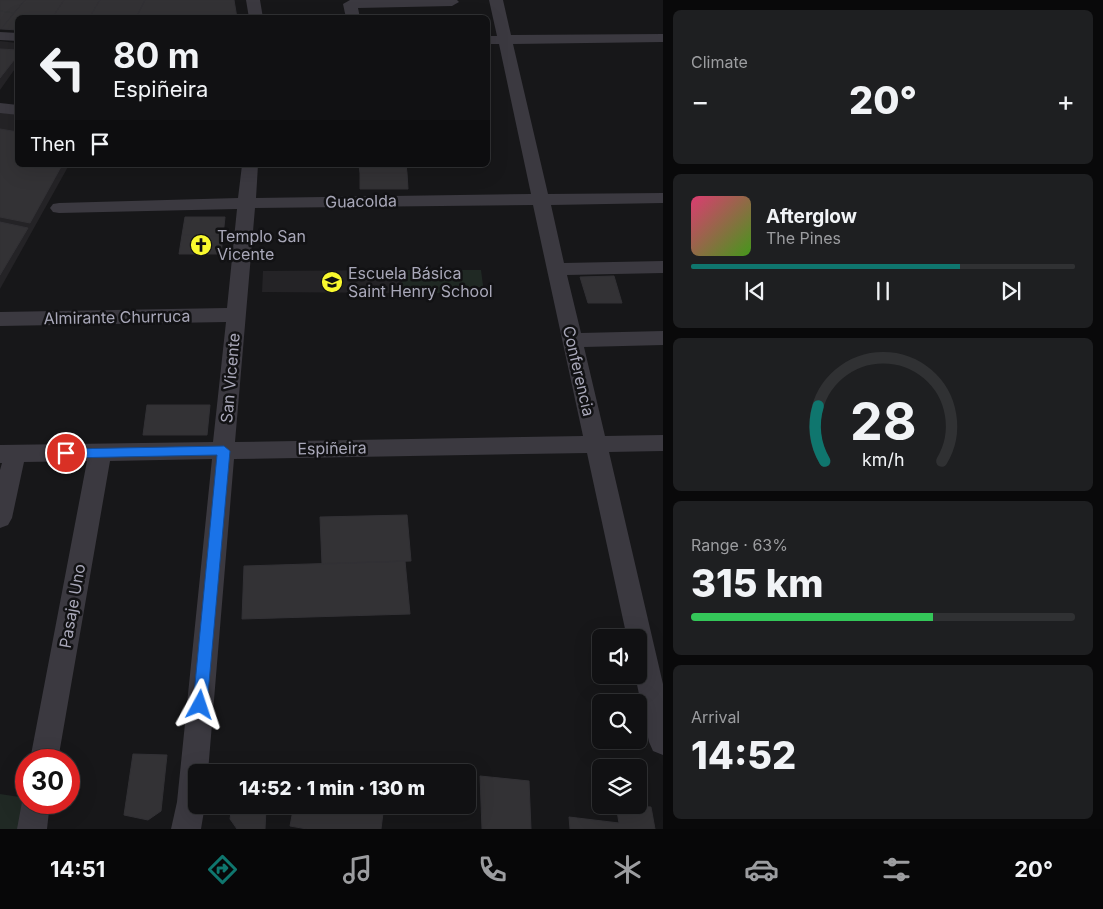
<!DOCTYPE html>
<meta charset="utf-8">
<style>
:root{--surface:#111113;--page:#1e1f21;--text:#f1f3f6;--muted:#9c9da0;--line:#303133;--accent:#0f766e}
body{margin:0;font-family:Inter,sans-serif;background:var(--page);color:var(--text);height:100vh;display:flex;flex-direction:column;font-size:19px;white-space:nowrap}
*{box-sizing:border-box;margin:0}
p{font-size:16px;color:var(--muted)}
.icon{flex:none;width:28px;height:28px;fill:none;stroke:currentColor;stroke-width:2;stroke-linecap:round;stroke-linejoin:round}
.map{position:relative;flex:1;overflow:hidden}
.panel{display:flex;flex-direction:column;gap:10px;padding:10px;background:#09090a;width:440px}
.panel>*{flex:none}
.guide{position:absolute;left:15px;top:15px;width:475px;height:152px;border-radius:8px;box-shadow:0 5px 20px #0002,0 0 0 1px var(--line);background:#111113;color:var(--text);overflow:hidden}
.controls{position:absolute;left:592px;top:629px;display:grid;gap:10px}
.controls a{display:grid;place-items:center;width:55px;height:55px;border-radius:8px;background:var(--surface);box-shadow:0 5px 20px #0002,0 0 0 1px var(--line);font-size:25px}
.speed{position:absolute;left:15px;top:749px;display:flex;gap:10px;font-size:25px;font-weight:700;text-align:center}
.speed>*{display:grid;place-content:center;width:65px;height:65px;border-radius:50%;background:var(--surface);box-shadow:0 5px 20px #0002,0 0 0 1px var(--line);line-height:1}
.speed .limit{border:8px solid #d22;background:#fff;color:#111}
.pin{position:absolute;display:grid;place-items:center;width:42px;height:42px;color:#fff;margin:-21px;border:2px solid #fff;border-radius:50%;box-shadow:0 1px 5px #0007}
.me{position:absolute;width:55px;margin:-28px;rotate:5deg;stroke-linejoin:round;filter:drop-shadow(0 0 4px #0008)}
.turn{display:flex;align-items:center;gap:18px;height:105px;padding:0 15px;font-size:22px}
.turn .icon{width:65px;height:65px;stroke-width:2.5}
.turn b{display:block;font-size:35px;line-height:42px}
.then{display:flex;align-items:center;height:48px;padding:0 15px;background:#0003;gap:10px;font-size:19px}
.big{font-size:38px;font-weight:800;line-height:1.1}
.panel .card{flex:1;display:flex;flex-direction:column;justify-content:center;gap:8px;min-width:0;padding:0 18px;border-radius:8px;background:var(--page)}
.panel .dial{align-items:center;gap:0}
.dial svg{height:130px;overflow:visible;fill:none;stroke:var(--line);stroke-width:7;stroke-linecap:round;text-anchor:middle}
.dial text{fill:var(--text);stroke:none}
.song{display:flex;align-items:center;gap:15px}
.cover{width:60px;height:60px;border-radius:8px;background:linear-gradient(135deg,hsl(340 70% 55%),hsl(100 70% 35%))}
.played{height:5px;border-radius:2px;background:linear-gradient(90deg,var(--accent) 70%,var(--line) 70%)}
.keys{display:flex;justify-content:space-around;direction:ltr}
.heat{display:flex;justify-content:space-between;align-items:center;font-size:28px;direction:ltr}
.charge{height:8px;border-radius:4px;background:linear-gradient(90deg,#34c759 63%,var(--line) 0)}
.trip{position:absolute;left:188px;top:764px;width:288px;height:50px;border-radius:8px;background:var(--surface);box-shadow:0 5px 20px #0002,0 0 0 1px var(--line);font-weight:800;line-height:50px;text-align:center}
.tab-bar{display:flex;height:80px;justify-content:space-around;align-items:center;background:#070708;color:var(--muted)}
.tab-bar .icon{width:35px;height:35px}
.tab-bar .active{color:var(--accent)}
.tab-bar b{font-size:22px;color:var(--text)}
main{display:flex;flex:1;min-height:0}
.map>svg:first-child{display:block}
</style>
<main>
<div class="map">
<svg width="663" height="829" viewBox="0 0 663 829">
<rect width="100%" height="100%" fill="#171719"/>
<!-- built -->
<path fill="#242326" d="M0,41L17,43V66L0,90Z
M0,112L17,115L18,165H69L0,289Z
M401,270L403,293L262,292L263,271Z"/>
<!-- green -->
<path fill="#202924" d="M401,270H481L484,293H403Z
M0,794L26,798L22,829H0Z"/>
<!-- building -->
<path fill="#333235" stroke="#323135" d="M0,0H25L14,13L0,11Z
M25,0H64L52,18H18V30L1,29Z
M64,0H100L89,18H52Z
M100,0H145L136,18H89Z
M145,0H234L237,18H136Z
M0,11L14,13L1,29H0Z
M0,49L18,50V55L0,78Z
M0,129L18,132V165H62L30,223L0,217Z
M359,165H406L407,173H360Z
M360,173H407L408,189H360Z
M185,217H225L223,236L182,235Z
M0,222L28,228L0,275Z
M182,235L223,236L221,254H179Z
M614,276L622,303H588L580,277Z
M147,405H210L207,435H143Z
M407,515L411,561L322,564L320,517Z
M405,561L410,614L242,619L244,566Z
M133,754L167,755L161,811L148,820L124,815Z
M480,776L529,781L531,829H482Z
M232,805L266,809L265,829H237L230,819Z
M294,805H384L381,829H307L290,826Z
M616,805L651,807L655,829H570L569,817L619,823Z"/>
<g fill="none" stroke-linecap="round" stroke-linejoin="round">
<!-- minor -->
<path fill="#3b3940" fill-rule="evenodd" d="M246,0H260L263,18H249Z
M350,0H457L459,2L452,6L358,8L360,18H346L343,4Z
M489,0H503L511,35L663,34V42L513,44L548,194L663,193V203L551,205L564,263L663,261V273L567,275L581,333L663,331V345L584,347L605,436L663,435V451L609,452L663,684V755L653,751L649,742L635,675H639V638H627L587,453L234,459L208,772H196V805H205L201,829H171L177,802L212,459L110,461L58,760H30L87,461L24,462L12,518L8,525L0,528V470L2,463H0V445L213,442L226,322L0,326V312L227,308L237,209L59,213L53,212L50,208L53,204L59,203L238,198L242,165H258L256,198L531,194L499,44H488V36H497ZM533,205L583,436L235,442L255,208Z
M0,32L18,33V41L0,40Z
M0,103L18,105V115L0,113Z
M26,792V802H50L47,829H17L22,802Z"/>
</g>
<!-- route -->
<path fill="#1a73e8" stroke="#114b97" d="M224,446L230,451L207,705L205,709L200,711L195,709L193,705L217,455L66,458L60,453L66,449Z"/>
<!-- icons -->
<defs>
<g id="church-disc" transform="scale(1.125)"><circle r="9.5" fill="#f9f92e" stroke="#121214"/><path d="M-1.2-6h2.4v3.5h3.3v2.4h-3.3V6h-2.4V-.1h-3.3v-2.4h3.3Z" fill="#111"/></g>
<g id="school-disc" transform="scale(1.125)"><circle r="9.5" fill="#f9f92e" stroke="#121214"/><path d="M0-5L7-2L0 1L-7-2ZM-4 1L0 2.5L4 1V4Q0 6-4 4Z" fill="#111"/></g>
</defs>
<g fill-rule="evenodd">
<use href="#church-disc" x="201" y="245"/>
<use href="#school-disc" x="332" y="282"/>
</g>
<g text-anchor="middle" dominant-baseline="central" stroke-width="5" stroke-linejoin="round" paint-order="stroke">
<!-- street labels -->
<g font-size="16" fill="#a9a8b9" stroke="#121214">
<text transform="translate(361 201) rotate(-1)">Guacolda</text>
<text transform="translate(117 317) rotate(-1)">Almirante Churruca</text>
<text transform="translate(579 371) rotate(77)">Conferencia</text>
<text transform="translate(230 378) rotate(-85)">San Vicente</text>
<text transform="translate(332 448) rotate(-1)">Espiñeira</text>
<text transform="translate(72 606) rotate(-80)">Pasaje Uno</text>
</g>
<!-- poi labels -->
<g font-size="16" fill="#a9a8b9" stroke="#121214" text-anchor="start">
<text x="217" y="236">Templo San<tspan x="217" dy="18">Vicente</tspan></text>
<text x="348" y="273">Escuela Básica<tspan x="348" dy="18">Saint Henry School</tspan></text>
</g>
</g>
</svg>
<div class="controls">
<a><svg class="icon" aria-label="sound" viewBox="0 0 24 24"><path d="M4 9h4l5-4v14l-5-4H4zM17 9q2 3 0 6"/></svg></a>
<a><svg class="icon" aria-label="search" viewBox="0 0 24 24"><circle cx="10" cy="10" r="6"/><path d="M15 15l6 6"/></svg></a>
<a><svg class="icon" aria-label="layers" viewBox="0 0 24 24"><path d="M12 4l9 5-9 5-9-5zM3 14l9 5 9-5"/></svg></a>
</div>
<div class="speed"><div class="limit">30</div></div>
<div class="pin" style="left:66px;top:453px;background:#d93025"><svg class="icon" aria-label="arrive" viewBox="0 0 24 24"><path d="M6 21V4h12l-3 4 3 4H6"/></svg></div>
<svg class="me" style="left:200px;top:705px" viewBox="-20 -20 40 40"><path d="M0-17L14 15 0 8-14 15z" fill="#1a73e8" stroke="#fff" stroke-width="4"/></svg>
<div class="trip">14:52 · 1 min · 130 m</div>
<div class="guide">
<div class="turn"><svg class="icon" aria-label="left" viewBox="0 0 24 24"><path d="M17 20v-9H6M10 6l-5 5 5 5"/></svg><div><b>80 m</b>Espiñeira</div></div>
<div class="then">Then<svg class="icon" aria-label="arrive" viewBox="0 0 24 24"><path d="M6 21V4h12l-3 4 3 4H6"/></svg></div>
</div>
</div>
<section class="panel">
<div class="card"><p>Climate</p>
<div class="heat"><a>−</a><b class="big">20°</b><a>+</a></div>
</div>
<div class="card">
<div class="song"><i class="cover"></i><div><b>Afterglow</b><p>The Pines</p></div></div>
<div class="played"></div>
<div class="keys"><svg class="icon" aria-label="previous" viewBox="0 0 24 24"><path d="M18 5L8 12l10 7zM5 5v14"/></svg><svg class="icon" aria-label="pause" viewBox="0 0 24 24"><path d="M8 5v14M16 5v14"/></svg><svg class="icon" aria-label="next" viewBox="0 0 24 24"><path d="M6 5l10 7-10 7zM19 5v14"/></svg></div>
</div>
<div class="card dial"><svg viewBox="0 0 100 80">
<path d="M14 69A42 42 0 1 1 86 69"/>
<path d="M14 69A42 42 0 0 1 10 35" stroke="#0f766e"/>
<text x="50" y="56" font-size="32" font-weight="700">28</text>
<text x="50" y="72" font-size="11">km/h</text>
</svg></div>
<div class="card"><p>Range · 63%</p><b class="big">315 km</b><div class="charge"></div></div>
<div class="card"><p>Arrival</p><b class="big">14:52</b></div>
</section>
</main>
<nav class="tab-bar">
<b>14:51</b>
<svg class="icon active" aria-label="directions" viewBox="0 0 24 24"><path d="M12 3l9 9-9 9-9-9zM9 14v-3h6M13 9l2 2-2 2"/></svg>
<svg class="icon" aria-label="music" viewBox="0 0 24 24"><path d="M9 18V5l10-2v13"/><circle cx="6" cy="18" r="3"/><circle cx="16" cy="16" r="3"/></svg>
<svg class="icon" aria-label="phone" viewBox="0 0 24 24"><path d="M5 4h4l2 5-3 2q2 4 5 5l2-3 5 2v4C11 20 4 13 5 4z"/></svg>
<svg class="icon" aria-label="climate" viewBox="0 0 24 24"><path d="M12 3v18M4 7l16 10M4 17L20 7"/></svg>
<svg class="icon" aria-label="car" viewBox="0 0 24 24"><path d="M5 17H2v-5l4-1 3-4h7l3 4 3 1v5h-3M9 17h6M6 11h13"/><circle cx="7" cy="17" r="2"/><circle cx="17" cy="17" r="2"/></svg>
<svg class="icon" aria-label="filters" viewBox="0 0 24 24"><path d="M4 7h16M4 17h16"/><circle cx="9" cy="7" r="2"/><circle cx="15" cy="17" r="2"/></svg>
<b>20°</b>
</nav>
